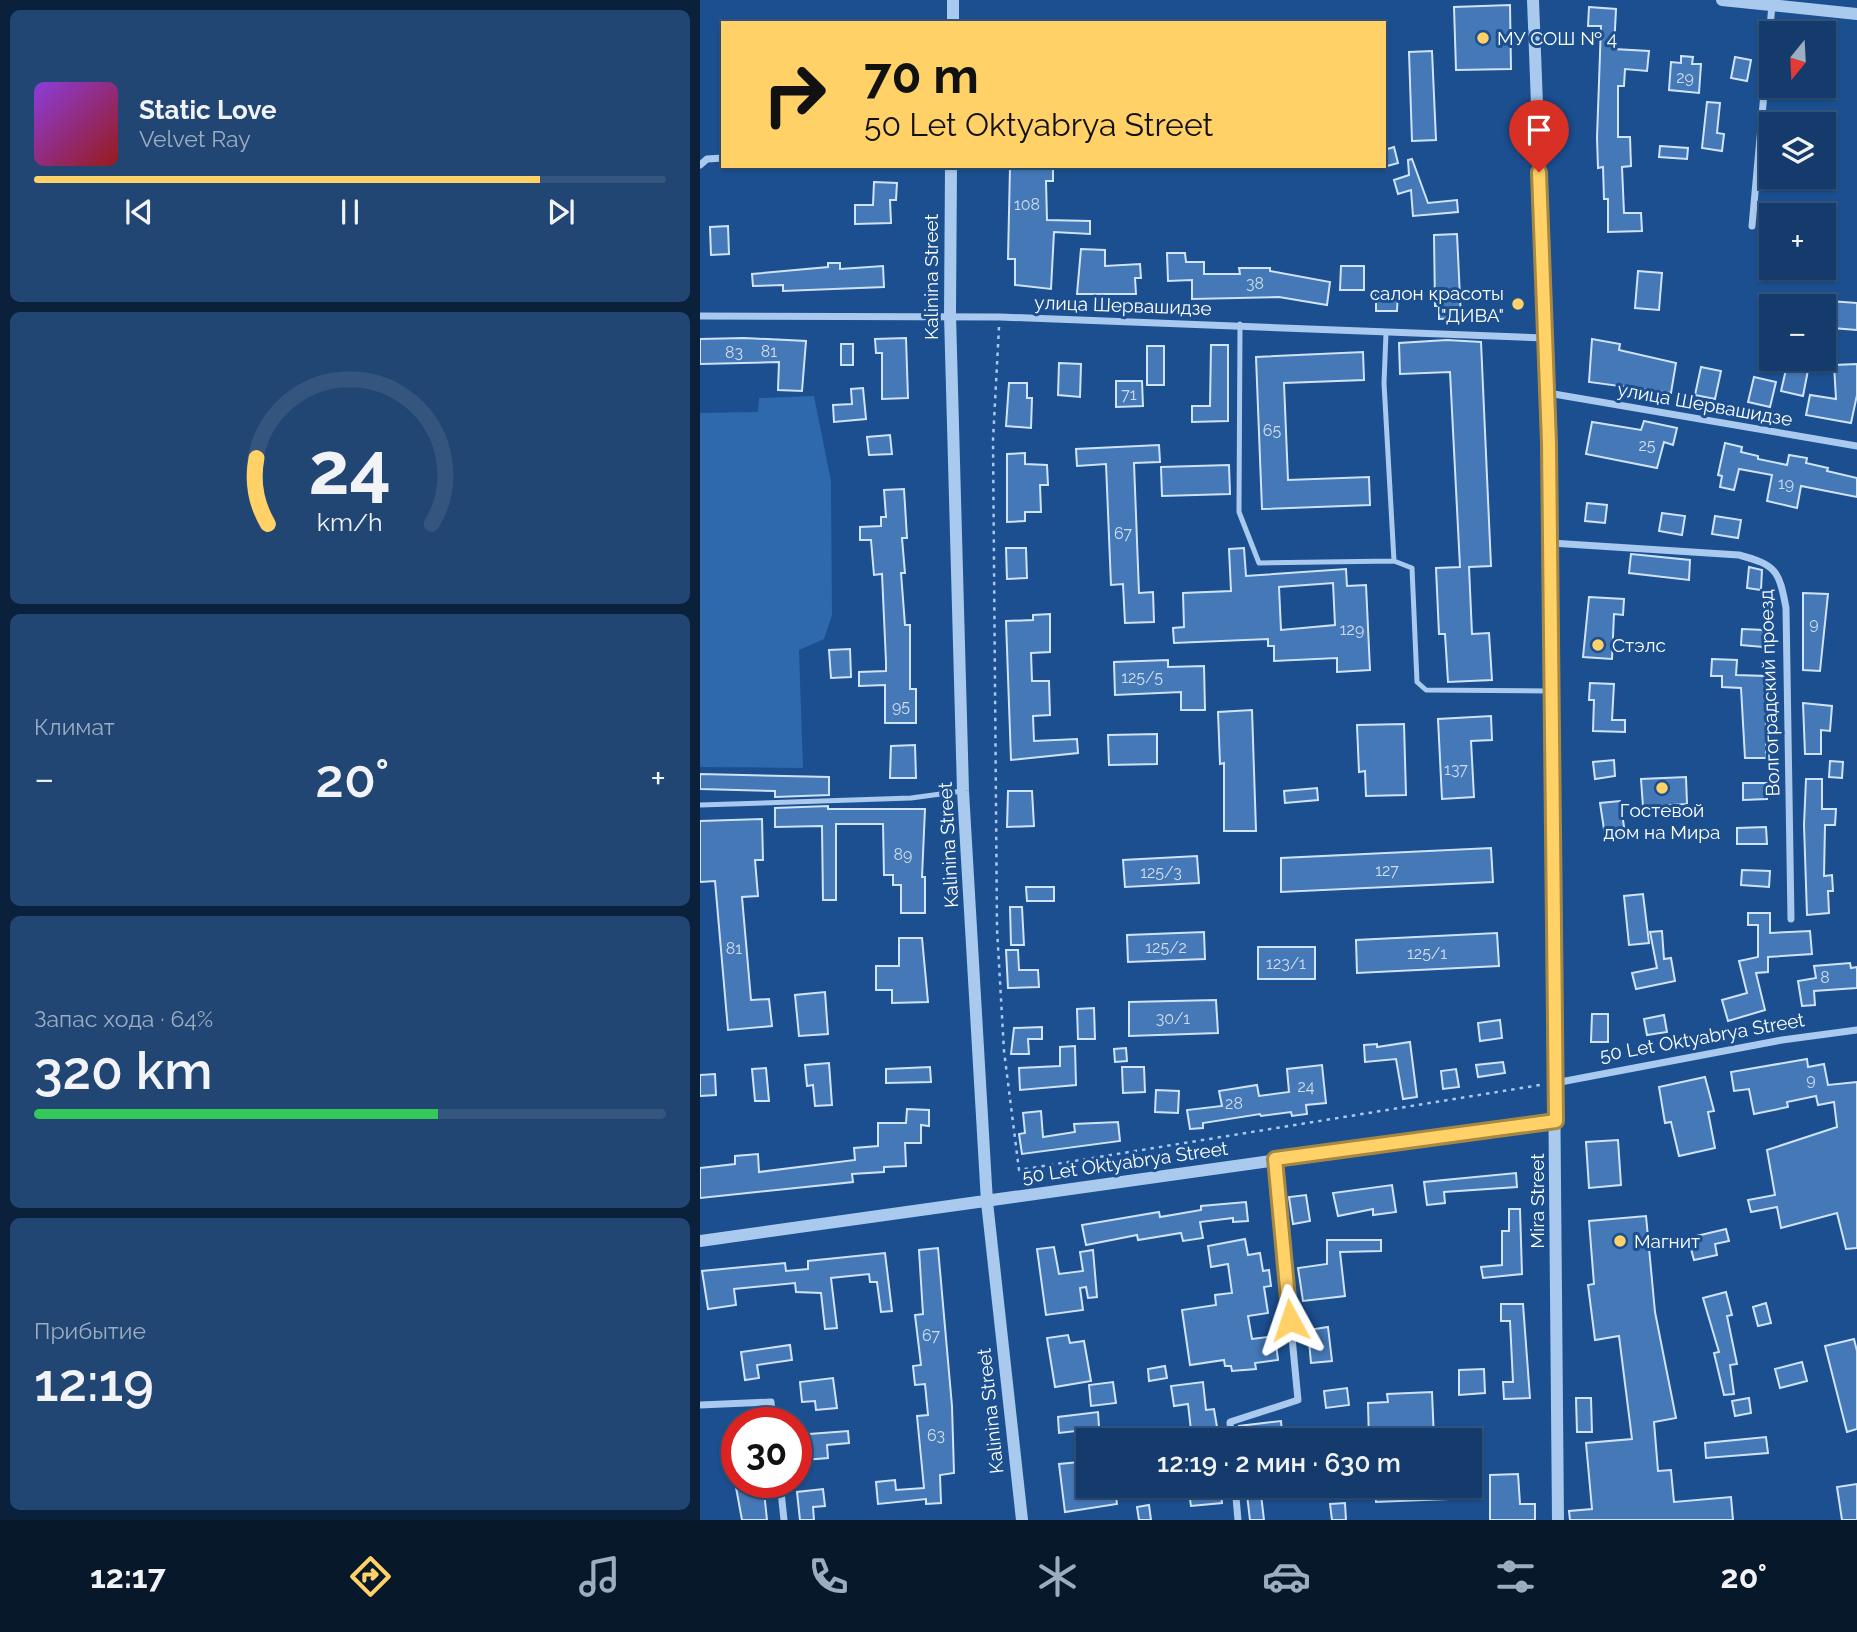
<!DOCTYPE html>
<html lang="ru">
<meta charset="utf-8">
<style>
:root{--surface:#143b6b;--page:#214673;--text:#f1f3f6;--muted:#9dadc1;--line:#33557e;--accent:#ffd166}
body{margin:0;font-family:Raleway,sans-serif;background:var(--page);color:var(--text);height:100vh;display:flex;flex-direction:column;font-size:26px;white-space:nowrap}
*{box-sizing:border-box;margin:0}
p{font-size:23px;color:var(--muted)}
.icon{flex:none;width:38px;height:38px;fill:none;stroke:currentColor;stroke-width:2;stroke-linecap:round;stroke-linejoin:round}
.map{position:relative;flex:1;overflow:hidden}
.drawer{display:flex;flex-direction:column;gap:10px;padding:10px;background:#0b203b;width:700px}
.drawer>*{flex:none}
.guide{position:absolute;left:21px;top:21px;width:665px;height:147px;border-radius:0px;box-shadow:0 2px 5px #0004,0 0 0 2px var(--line);background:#ffd166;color:#111;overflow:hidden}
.needle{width:46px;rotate:198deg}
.controls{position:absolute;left:1059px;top:21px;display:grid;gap:14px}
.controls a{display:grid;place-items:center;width:77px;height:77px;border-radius:0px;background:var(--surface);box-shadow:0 2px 5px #0004,0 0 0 2px var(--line);font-size:35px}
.speed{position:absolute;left:21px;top:1407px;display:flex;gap:14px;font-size:35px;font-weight:700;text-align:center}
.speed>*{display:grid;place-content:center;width:91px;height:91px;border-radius:50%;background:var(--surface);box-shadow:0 2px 5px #0004,0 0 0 2px var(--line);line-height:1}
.speed .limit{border:10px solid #d22;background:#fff;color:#111}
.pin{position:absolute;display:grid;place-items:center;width:60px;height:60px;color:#fff;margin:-72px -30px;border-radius:50% 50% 50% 0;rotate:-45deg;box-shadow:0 0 7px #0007}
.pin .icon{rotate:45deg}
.me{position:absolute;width:77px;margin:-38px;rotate:355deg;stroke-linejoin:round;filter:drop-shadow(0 0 5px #0008)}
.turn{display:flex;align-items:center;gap:24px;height:147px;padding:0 28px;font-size:32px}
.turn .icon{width:91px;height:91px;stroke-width:2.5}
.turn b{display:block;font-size:49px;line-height:60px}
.big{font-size:52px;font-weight:600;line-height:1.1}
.drawer .widget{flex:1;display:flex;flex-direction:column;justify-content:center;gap:10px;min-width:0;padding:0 24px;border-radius:10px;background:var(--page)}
.drawer .dial{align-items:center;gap:0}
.dial svg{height:182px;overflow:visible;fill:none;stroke:var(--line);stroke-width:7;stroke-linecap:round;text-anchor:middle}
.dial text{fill:var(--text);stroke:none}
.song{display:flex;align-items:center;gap:21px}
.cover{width:84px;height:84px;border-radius:10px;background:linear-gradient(135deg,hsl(270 70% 55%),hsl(0 70% 35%))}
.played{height:7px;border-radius:4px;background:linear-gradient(90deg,var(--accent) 80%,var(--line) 80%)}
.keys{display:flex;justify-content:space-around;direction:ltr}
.heat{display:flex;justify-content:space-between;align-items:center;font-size:38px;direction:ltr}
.charge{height:10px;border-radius:5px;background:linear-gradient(90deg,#34c759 64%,var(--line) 0)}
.trip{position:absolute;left:376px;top:1428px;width:406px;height:70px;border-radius:0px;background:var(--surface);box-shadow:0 2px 5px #0004,0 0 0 2px var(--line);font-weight:600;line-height:70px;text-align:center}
.dock{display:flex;height:112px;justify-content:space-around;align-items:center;background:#08182b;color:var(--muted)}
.dock .icon{width:49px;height:49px}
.dock .on{color:var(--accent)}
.dock b{font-size:32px;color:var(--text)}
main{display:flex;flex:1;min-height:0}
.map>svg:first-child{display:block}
</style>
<main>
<section class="drawer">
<div class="widget">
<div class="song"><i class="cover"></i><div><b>Static Love</b><p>Velvet Ray</p></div></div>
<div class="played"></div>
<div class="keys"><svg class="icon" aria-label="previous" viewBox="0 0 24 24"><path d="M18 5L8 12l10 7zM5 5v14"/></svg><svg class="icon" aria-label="pause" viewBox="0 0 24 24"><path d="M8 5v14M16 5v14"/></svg><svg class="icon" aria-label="next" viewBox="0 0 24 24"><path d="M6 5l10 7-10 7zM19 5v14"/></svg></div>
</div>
<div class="widget dial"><svg viewBox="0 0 100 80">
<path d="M14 69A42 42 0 1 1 86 69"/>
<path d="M14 69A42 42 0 0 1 9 40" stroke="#ffd166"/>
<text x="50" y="56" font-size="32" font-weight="700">24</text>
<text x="50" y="72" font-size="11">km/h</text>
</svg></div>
<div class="widget"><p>Климат</p>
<div class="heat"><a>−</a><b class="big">20°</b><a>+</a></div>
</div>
<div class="widget"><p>Запас хода · 64%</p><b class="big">320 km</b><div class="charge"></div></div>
<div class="widget"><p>Прибытие</p><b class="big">12:19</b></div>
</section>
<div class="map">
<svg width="1157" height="1520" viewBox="0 0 1157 1520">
<rect width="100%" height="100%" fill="#1b4f8f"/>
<!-- green -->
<path fill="#2e69ad" d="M114,396L131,481L132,615L124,639L99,650L103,768L0,767V413L58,412L59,398Z"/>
<!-- building -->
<path fill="#4478b7" stroke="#cfe3fa" stroke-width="2" fill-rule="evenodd" d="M810,5L811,69L756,70L754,7Z
M889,7L916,9L914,49L949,51L947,71L925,69L924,86H918V137H930L931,166L922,167L924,213H941L942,231L908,232V199H904L903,167L898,168L897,138L901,26H888Z
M732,51L736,140L712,141L709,52Z
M981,56L993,57L992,64H1001L999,93L969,90L971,62L981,63Z
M1035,57L1051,60L1047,81L1031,78Z
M1007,102L1020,103L1017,133L1024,134L1022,151L1002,148Z
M960,146L988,148L987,159L959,157Z
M694,147L698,163L684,167V150Z
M712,159L728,203L757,200L758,212L713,216L711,190L698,194L694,180L709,175L708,160Z
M353,166V181H346L347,220L390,221V234L354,232L351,289L315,285V259H308L310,167Z
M174,182L197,183L196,200H190L191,223L155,224V205H173Z
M28,226L29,254L11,255L10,227Z
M757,234L761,318L739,319V306H735L734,235Z
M381,249L405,250V266L440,264L441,278H435L436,294H377Z
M467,253H485L486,262H504V274H540L539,268H570V271L630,282L627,305L579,297L492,299V280L468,281Z
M128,263H140V269L183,266L184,287L83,291V285L53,286L52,274L128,267Z
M641,266H664V290H640Z
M938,271L962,273L959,310L935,308Z
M676,292H698L697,311H676Z
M1130,301L1157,303V330L1132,328Z
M44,338L106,341L102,391L78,390L79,362L0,364V339Z
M206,338L208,398L182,399V353H176L175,339Z
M892,339L920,344L919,350L976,363L971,393L889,382Z
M747,340L781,342L791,566L769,567L772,634L789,633L792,680L748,682L745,634H739L736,568L760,567L750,372L700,374L699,343Z
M141,344H153V365H141Z
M511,345H528V421L492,422V406H510Z
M447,346H464V385H447Z
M663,352L664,380L584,383L588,480L669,477L670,505L562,509L556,357Z
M1088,361L1109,365L1103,396L1081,391Z
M359,363L381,364L380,397L358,395Z
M1157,364V395L1151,423L1106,415L1110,395L1136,399L1134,365Z
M1001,367L1021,371L1015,399L995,395Z
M1054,377L1076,382L1070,407L1048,402Z
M416,381H442L443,406L416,407Z
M309,383H327V398H332L331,428L306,426Z
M163,388L166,419L134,422L133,405L152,404L151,389Z
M944,421L977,428L973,445L964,442L957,468L886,454L892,422L941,430Z
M190,435L192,454L169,455L167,437Z
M1025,443L1042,447L1041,452L1058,456V459L1087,465L1089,455L1107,458L1106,463L1128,468L1127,471L1157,478V497L1101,486L1097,508L1067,501L1072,475L1039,469L1034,490L1020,487L1022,476L1018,475Z
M459,445L460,462L434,463L439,593L453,592L454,622L425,623L423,584L411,585L406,464L377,466L376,449Z
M325,453V464L347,465L348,485H340L341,512H325V521L307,522V454Z
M529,465L530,494L462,496L461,467Z
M204,489L207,538H202L205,573H201L205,625H210V689H216V723H185V685L159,686V672L186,671V662L182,574L174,575L171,540H160V527L181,526V517H186L184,490Z
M887,503L907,505L905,523L885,521Z
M962,513L985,516L982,535L959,531Z
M1015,516L1041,520L1038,538L1012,534Z
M306,548H326L327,578L307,579Z
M544,548L546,576L646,569L647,586L666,585L670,670L637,672V658L574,661V646H568V639L474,643L473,628L484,627L483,593L531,591L529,549ZM633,583L635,625L581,630L579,587Z
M931,554L990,560L989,580L929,573Z
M1049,567L1062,570L1061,590L1047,588Z
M1103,593L1128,594L1120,671L1103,670Z
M889,597L924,599L923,615L914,614L912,659L883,657Z
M350,614V652L331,653L332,681H349L350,715L333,716L334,741L377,739L378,753L311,760L306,621L333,620V615Z
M1042,629L1064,630L1063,647L1041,645Z
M150,649L151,677L131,678L129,650Z
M1012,659L1037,660L1036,675L1066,676V758H1045L1041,688L1022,687V676H1011Z
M468,660V667L504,666L505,710H481V692L415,695L414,662Z
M890,683L914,684L912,720H925V732L893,731L894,700H889Z
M1103,703L1132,706L1130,731L1121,730V754H1105Z
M552,710L556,831H524V763L520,764L518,712Z
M791,716L792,740L771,741L774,797L742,799L738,719Z
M704,724L706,795L666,796L665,771L659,772L657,725Z
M457,734V764L409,765L408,735Z
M215,745L216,778H190L191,746Z
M914,760L915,776L895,779L893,762Z
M1130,761L1143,762L1142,778L1129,777Z
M0,774L129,777V795L75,797V791L0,789Z
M986,777L987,804L943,807L941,779Z
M1106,779H1122V809H1136L1135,825H1125L1124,876L1132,875L1133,891H1128L1129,913L1107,915L1104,825Z
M1043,783H1067V799L1043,800Z
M617,788L618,800L585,803L584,791Z
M308,791H332L334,826L307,827Z
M920,801L925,833L905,836L900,803Z
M128,806V809H225L222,877H225V913H201V885H193V875H184L183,824H136V900H123L122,826L75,827V808Z
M62,819L63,860H55L58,896L42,897L51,1000L69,999L72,1026L28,1030L15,881L0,882V821Z
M1066,827L1067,844H1037V828Z
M791,848L793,882L581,892V858Z
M497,856L499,883L425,887L423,860Z
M1042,870L1070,871L1069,887L1041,885Z
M326,887H354V901H327Z
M943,894L949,943L929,945L924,896Z
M310,907H322L324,945H311Z
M1048,913H1070V933L1110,931L1112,954L1068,957V972L1056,973L1065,1010L1028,1021L1022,1000L1047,993L1039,961L1058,957V925H1048Z
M962,931L964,959L971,958L975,981L936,989L932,973L957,968L950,932Z
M504,932L505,959L428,962L427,935Z
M797,933L799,966L657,973L656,940Z
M199,938H222L228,1002L192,1003V990H176V966H199Z
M558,947H615V979H558Z
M306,950H318L319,970H338L339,987L308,988Z
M1150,963L1151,968L1157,967V988L1114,991L1115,1005L1102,1006L1098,981L1116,978L1114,966Z
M125,992L128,1034L99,1036L95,995Z
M516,1000L518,1033L429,1036V1002Z
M394,1008L395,1039H378L377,1009Z
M892,1014H908V1042H891Z
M964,1015L967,1032L947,1035L944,1019Z
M800,1020L802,1038L780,1041L778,1023Z
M342,1027V1039H328L329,1054H311L314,1028Z
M710,1042L717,1097L703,1099L696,1059L665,1062L664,1045L677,1044V1047Z
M375,1046L376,1085L320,1090L319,1068L360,1066V1047Z
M426,1048L427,1061L415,1062L414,1049Z
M1107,1059L1108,1067L1124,1064L1128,1085L1157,1082V1248L1146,1249L1137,1213L1081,1228L1077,1207L1051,1212L1048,1200L1075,1195L1067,1150L1137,1127L1134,1102L1118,1105L1116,1096L1087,1102L1088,1107L1054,1114L1049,1089L1034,1091L1031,1072Z
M803,1062L805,1073L778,1077L776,1065Z
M129,1063L132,1105L115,1106L113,1085L107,1086L105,1065Z
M622,1065L626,1103L606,1105L607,1114L592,1116L591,1112L561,1116L560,1114L503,1123V1128L490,1129L487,1110L522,1106L519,1091L557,1085L559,1096L589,1092L587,1069Z
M230,1067L231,1082L186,1083V1069Z
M422,1067H444L445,1092L423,1093Z
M66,1068L69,1101H55L52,1069Z
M756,1069L759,1087L743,1089L741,1071Z
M15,1074L16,1095L0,1096V1075Z
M1005,1077L1014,1111L1008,1112L1015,1148L979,1156L971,1122L965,1123L959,1087Z
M456,1090L479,1091L478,1113L455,1112Z
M207,1109L229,1110V1126L221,1125V1143H205L206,1166L184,1167V1172L152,1174L153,1182L0,1198V1168L35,1164V1156L58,1154L59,1172L155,1160L154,1148L178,1146V1123H206Z
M341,1111L343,1137L375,1132L374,1124L418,1122L420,1141L322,1154L319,1134L325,1133L323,1113Z
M918,1140L921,1185L889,1188L886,1142Z
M816,1173L817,1187L744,1192L745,1203L727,1205L724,1182Z
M692,1185L696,1212L673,1215V1209L638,1216L633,1193Z
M606,1195L610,1221L593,1224L589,1197Z
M546,1202L548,1221L533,1222V1218L500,1222L503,1238L483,1241L481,1233L438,1240L437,1235L386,1245L382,1225L459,1212L460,1217L501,1210V1206Z
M809,1209H820L822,1274L783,1278L781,1267L802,1265V1231H809Z
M946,1216L955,1312L976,1418L954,1422L958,1471L971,1470L974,1502L1031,1497L1033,1520H870L869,1511L892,1509L886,1443L932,1439L919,1336L895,1340L888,1285L894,1284L889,1221Z
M1026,1229L1029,1241L1015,1244L1017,1255L994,1260L988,1238Z
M545,1239L548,1255L560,1253L563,1271L569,1270L571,1286L564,1287L568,1313L548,1316L552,1339L575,1336L578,1360L555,1363L556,1369L532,1371L531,1366H525L524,1360L490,1365L482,1310L516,1305L515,1295L532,1293L528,1264L511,1267L508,1246Z
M627,1240H681V1251L640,1252L645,1296L603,1301L598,1268L627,1264Z
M354,1247L359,1274L383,1271L380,1252L393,1250L397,1297L388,1298L386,1287L380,1288L383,1310L346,1315L337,1249Z
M238,1248L252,1406L254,1473L240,1475L241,1503L226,1504V1499L178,1504L176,1482L195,1480L196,1490L224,1488L217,1416L228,1415L225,1384L215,1385L213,1366L221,1365L215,1315L223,1314L219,1250Z
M185,1253L192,1311L181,1312L177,1282H170L169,1274L131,1278L137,1328L125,1329L121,1293L96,1292L95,1283L34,1289L36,1305L8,1309L2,1271L85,1263L86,1271L108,1269V1261Z
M1026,1292L1032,1315L1027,1316L1037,1364L1030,1365L1034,1394L1024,1395L1014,1353L1019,1352L1003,1298Z
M1066,1303L1071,1323L1058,1326L1053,1307Z
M801,1304H823L830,1398L804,1399L803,1382H813L810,1321H801Z
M628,1327L632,1361L611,1363L608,1330Z
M368,1335L370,1343L384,1341L391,1381L355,1387L347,1338Z
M1154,1339L1157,1351V1429L1147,1432L1125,1346Z
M90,1345L92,1360L57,1365L59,1378L45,1380L41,1352Z
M1102,1362L1107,1381L1080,1388L1075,1369Z
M465,1366L467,1378L449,1381L448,1369Z
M784,1369L785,1393L759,1395V1370Z
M133,1378L137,1408L116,1410L115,1401L102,1402L100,1382Z
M413,1382L416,1403L391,1406L389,1385Z
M503,1382L506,1410L514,1409L517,1427L491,1430L488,1404L474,1406L471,1386Z
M647,1388L649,1405L626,1408L624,1391Z
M732,1392L734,1440H669L668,1403L688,1402L687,1394Z
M876,1398H891L892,1432H877Z
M1049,1398L1051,1413L1035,1416L1032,1401Z
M398,1412L399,1427L388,1428V1470L381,1471L376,1431L359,1433L358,1417Z
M581,1421L582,1433L540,1440L539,1426Z
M148,1431L149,1443L127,1445L128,1458L104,1460L103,1447L96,1448V1435Z
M1066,1437L1068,1453L1006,1458L1005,1443Z
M379,1462L382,1491L388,1490V1493L415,1489L417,1504L365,1512L359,1464Z
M818,1474L820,1504H835V1520H790V1475Z
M35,1482H63L67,1520H42Z
M1157,1484V1520H1142L1137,1487Z
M488,1486H520L522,1503L491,1506Z
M546,1486H560L564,1520H550Z
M675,1486H747L748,1499L676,1502Z
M123,1489L125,1506L113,1507L114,1520H100L97,1492Z
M645,1503L646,1520H632L630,1504Z
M449,1505L451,1520H439L437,1507Z"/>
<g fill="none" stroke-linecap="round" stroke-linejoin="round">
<!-- path -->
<path stroke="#a9c9ee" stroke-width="2.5" stroke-dasharray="3.5 5" stroke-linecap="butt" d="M299,327L293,440L297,929L304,1051L319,1170L840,1085"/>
<!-- service -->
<path stroke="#a9c9ee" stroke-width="5" d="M540,324L539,512L559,563L694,561
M686,333L684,383L694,561L712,568L717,682L726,690L849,691
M0,805L211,798L263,791"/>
<!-- minor -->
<path stroke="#a9c9ee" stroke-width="7" d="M0,165L7,159L23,158
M1052,226L1072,5
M0,316L300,317L845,338
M848,393L1157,446
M851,543L1039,555C1076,565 1079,570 1086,608L1091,919
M855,1083L1082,1040L1157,1030
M0,1405L71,1402L73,1423
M531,1440L530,1422L598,1400L575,1160
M80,1482L84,1520
M535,1486L538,1520"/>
<!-- tertiary -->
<path stroke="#a9c9ee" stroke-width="12" d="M833,0L848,393L858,1520
M1022,0L1157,14
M253,23V0
M251,166L250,315L263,791L287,1202L322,1520
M0,1241L856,1121"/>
</g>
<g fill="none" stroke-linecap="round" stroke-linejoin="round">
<!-- route casing -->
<g stroke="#a68842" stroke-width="18">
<path id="route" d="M590,1320L575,1159L856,1121L849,443L839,172"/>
</g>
<!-- route -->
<use href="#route" stroke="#ffd166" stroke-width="12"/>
</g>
<!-- markers -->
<g fill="#ffd166" stroke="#1b4f8f" stroke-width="2.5">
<circle cx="783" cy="38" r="7"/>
<circle cx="818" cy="304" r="7"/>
<circle cx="898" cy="645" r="7"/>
<circle cx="962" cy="788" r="7"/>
<circle cx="920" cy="1241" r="7"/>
</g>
<g text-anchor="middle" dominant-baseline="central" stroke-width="6" stroke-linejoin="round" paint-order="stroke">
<!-- number labels -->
<g font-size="16" fill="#d0dded">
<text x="985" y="77">29</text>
<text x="327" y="204">108</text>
<text x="555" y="283">38</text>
<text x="69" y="351">81</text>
<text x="34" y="352">83</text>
<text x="429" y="394">71</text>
<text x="572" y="430">65</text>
<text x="947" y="445">25</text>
<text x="1086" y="483">19</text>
<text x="423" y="533">67</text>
<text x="1114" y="623">9</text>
<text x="652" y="629">129</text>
<text x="442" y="677">125/5</text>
<text x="201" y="706">95</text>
<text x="756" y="769">137</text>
<text x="203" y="854">89</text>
<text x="687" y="870">127</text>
<text x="461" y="872">125/3</text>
<text x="466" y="947">125/2</text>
<text x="34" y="948">81</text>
<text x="727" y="953">125/1</text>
<text x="586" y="963">123/1</text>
<text x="1125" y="977">8</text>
<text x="473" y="1018">30/1</text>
<text x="1111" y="1079">9</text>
<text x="606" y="1086">24</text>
<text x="534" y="1103">28</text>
<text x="231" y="1335">67</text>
<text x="236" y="1435">63</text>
</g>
<!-- poi labels -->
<g font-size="19" fill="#fff" stroke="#1b4f8f" text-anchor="start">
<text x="797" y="38">МУ СОШ № 4</text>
<text x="804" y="293" text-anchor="end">салон красоты<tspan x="804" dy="22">"ДИВА"</tspan></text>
<text x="912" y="645">Стэлс</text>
<text x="962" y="810" text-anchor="middle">Гостевой<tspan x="962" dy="22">дом на Мира</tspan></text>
<text x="934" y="1241">Магнит</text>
</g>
<!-- street labels -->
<g font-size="19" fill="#fff" stroke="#1b4f8f">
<text transform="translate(231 277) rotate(-90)">Kalinina Street</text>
<text transform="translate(423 305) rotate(2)">улица Шервашидзе</text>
<text transform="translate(1005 404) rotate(10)">улица Шервашидзе</text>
<text transform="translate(1069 693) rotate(-92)">Волгоградский проезд</text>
<text transform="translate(248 845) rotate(-93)">Kalinina Street</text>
<text transform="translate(1002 1037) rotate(-10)">50 Let Oktyabrya Street</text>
<text transform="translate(425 1162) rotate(-8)">50 Let Oktyabrya Street</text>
<text transform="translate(837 1201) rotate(-90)">Mira Street</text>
<text transform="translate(290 1411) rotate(-96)">Kalinina Street</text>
</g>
</g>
</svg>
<div class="controls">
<a><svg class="needle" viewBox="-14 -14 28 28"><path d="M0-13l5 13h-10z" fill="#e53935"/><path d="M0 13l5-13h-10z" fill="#9dadc1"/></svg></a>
<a><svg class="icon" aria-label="layers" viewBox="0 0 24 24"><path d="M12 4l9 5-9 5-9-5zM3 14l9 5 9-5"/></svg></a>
<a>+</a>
<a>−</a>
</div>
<div class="speed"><div class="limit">30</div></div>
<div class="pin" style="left:839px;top:172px;background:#d93025"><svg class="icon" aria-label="arrive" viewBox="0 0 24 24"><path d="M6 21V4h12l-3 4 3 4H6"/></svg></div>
<svg class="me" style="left:590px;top:1320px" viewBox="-20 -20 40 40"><path d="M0-17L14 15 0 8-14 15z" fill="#ffd166" stroke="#fff" stroke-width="4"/></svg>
<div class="trip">12:19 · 2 мин · 630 m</div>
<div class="guide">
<div class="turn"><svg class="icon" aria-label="right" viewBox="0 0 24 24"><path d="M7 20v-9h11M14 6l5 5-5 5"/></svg><div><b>70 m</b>50 Let Oktyabrya Street</div></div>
</div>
</div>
</main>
<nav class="dock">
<b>12:17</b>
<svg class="icon on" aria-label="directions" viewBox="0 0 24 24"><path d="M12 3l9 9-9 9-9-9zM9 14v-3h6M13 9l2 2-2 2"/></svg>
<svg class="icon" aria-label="music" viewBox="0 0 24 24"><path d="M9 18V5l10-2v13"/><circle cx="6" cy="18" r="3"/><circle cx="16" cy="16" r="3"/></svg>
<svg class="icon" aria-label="phone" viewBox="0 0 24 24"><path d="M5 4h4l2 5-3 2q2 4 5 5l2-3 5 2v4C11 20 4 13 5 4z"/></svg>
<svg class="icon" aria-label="climate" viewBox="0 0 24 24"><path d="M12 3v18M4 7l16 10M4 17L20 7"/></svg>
<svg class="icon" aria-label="car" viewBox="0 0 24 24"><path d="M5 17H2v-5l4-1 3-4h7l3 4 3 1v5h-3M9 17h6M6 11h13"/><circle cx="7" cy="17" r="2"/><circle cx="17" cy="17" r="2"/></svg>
<svg class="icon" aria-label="filters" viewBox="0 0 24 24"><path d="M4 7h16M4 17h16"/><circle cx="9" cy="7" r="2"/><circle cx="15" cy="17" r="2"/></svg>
<b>20°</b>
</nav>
